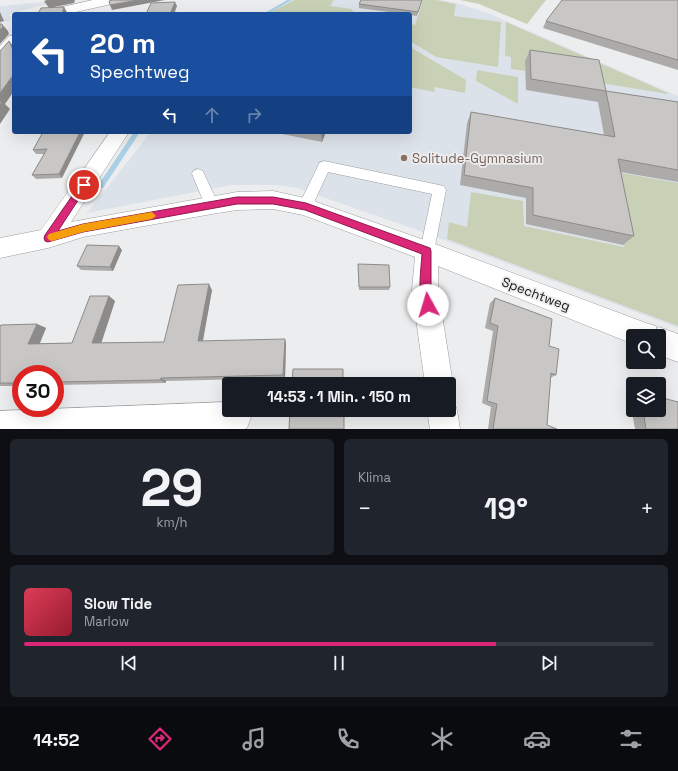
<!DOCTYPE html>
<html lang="de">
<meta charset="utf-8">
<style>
:root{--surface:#171b24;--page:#20242c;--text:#f1f3f6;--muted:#9ea1a6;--line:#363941;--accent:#db2777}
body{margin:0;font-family:"Space Grotesk",sans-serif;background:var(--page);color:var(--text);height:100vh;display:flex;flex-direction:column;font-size:15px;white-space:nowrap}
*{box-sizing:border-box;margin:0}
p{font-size:13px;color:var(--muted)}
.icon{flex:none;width:22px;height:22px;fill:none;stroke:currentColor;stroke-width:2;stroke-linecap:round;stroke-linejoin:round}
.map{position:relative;height:429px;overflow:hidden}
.sheet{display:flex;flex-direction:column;gap:10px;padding:10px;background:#0d0f14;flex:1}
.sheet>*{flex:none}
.banner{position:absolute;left:12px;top:12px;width:400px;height:122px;border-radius:4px;box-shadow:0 4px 16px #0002;background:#1a4fa0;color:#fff;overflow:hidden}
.tools{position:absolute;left:626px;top:329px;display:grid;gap:8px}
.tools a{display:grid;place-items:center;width:40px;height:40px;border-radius:4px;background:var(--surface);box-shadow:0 4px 16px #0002;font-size:20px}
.speed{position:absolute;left:12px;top:365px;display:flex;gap:8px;font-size:20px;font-weight:700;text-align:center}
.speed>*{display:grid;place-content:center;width:52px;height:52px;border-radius:50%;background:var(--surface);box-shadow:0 4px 16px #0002;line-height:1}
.speed .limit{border:6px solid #d22;background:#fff;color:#111}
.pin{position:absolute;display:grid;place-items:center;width:34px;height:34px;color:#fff;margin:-17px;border:2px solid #fff;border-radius:50%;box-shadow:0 1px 4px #0007}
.me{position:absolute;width:44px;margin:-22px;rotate:354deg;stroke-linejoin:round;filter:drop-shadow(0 0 3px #0008)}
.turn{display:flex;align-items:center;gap:14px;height:84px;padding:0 12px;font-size:18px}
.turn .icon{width:52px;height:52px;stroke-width:2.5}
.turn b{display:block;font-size:28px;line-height:34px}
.lanes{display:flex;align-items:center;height:38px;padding:0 12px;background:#0003;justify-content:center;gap:20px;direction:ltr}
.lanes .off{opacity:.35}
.big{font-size:30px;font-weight:700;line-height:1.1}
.sheet .widget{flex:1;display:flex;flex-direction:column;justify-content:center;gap:6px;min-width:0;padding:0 14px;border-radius:6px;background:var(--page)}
.sheet .dial{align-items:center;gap:0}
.dial b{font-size:52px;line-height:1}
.song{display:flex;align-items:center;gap:12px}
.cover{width:48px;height:48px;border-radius:6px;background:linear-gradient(135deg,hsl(350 70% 55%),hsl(350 70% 35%))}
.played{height:4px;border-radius:2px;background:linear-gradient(90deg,var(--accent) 75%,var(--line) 75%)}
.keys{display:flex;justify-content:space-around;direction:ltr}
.heat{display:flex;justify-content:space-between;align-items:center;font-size:22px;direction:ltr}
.sheet .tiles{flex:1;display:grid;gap:10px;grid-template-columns:1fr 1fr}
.widget:last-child{grid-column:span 2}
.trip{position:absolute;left:222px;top:377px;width:234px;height:40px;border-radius:4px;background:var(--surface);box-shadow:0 4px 16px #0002;font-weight:700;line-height:40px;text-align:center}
.menu{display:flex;height:64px;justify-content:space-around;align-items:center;background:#090b0e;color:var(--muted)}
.menu .icon{width:28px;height:28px}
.menu .on{color:var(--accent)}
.menu b{font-size:18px;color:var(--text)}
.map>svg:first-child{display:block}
</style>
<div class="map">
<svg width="678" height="429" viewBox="0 0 678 429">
<rect width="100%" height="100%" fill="#ecedee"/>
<!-- built -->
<path fill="#dce2e9" d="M293,0H440L456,3L488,13L678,96V328L420,231L297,188L275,185H231L87,213L151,132H410V14H268Z
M58,1L9,14L11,20L0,23V6Z"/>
<!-- green -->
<path fill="#c8d1b6" d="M294,0H334L330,6L351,9L356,14H268Z
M423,0H436L456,4L454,16L501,22L498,67L436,57L410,41V24L415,25Z
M460,0H546L527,24L479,4Z
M506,22L668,93V94L595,82L526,60L525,71L511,69V57L505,56Z
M410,47L466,80L465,93L435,87L434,92L410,87Z
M477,70L518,77V104L476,81Z
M610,171L678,183V326L447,239L449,222L467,227L471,192L523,201L524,226L624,247Z"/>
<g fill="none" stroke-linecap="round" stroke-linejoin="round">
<!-- stream -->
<path fill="#abd0e5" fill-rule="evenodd" d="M287,0H292L268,14H263Z
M134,132H140L103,188H99L98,186L99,184Z"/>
<!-- lane casing -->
<g stroke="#9c9d9f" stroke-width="1">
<path id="lane" d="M324,161L444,186L446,190L434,251L432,256L427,258L422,256L420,251L432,194L328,172L310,211L305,213L300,211L298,207L318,166L319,163Z
M198,169L203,171L204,174L219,205L217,209L212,211L207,209L205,205L192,174L193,171Z"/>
</g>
<!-- street casing -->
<g stroke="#9c9d9f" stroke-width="1">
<path id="street" d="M93,0H118L116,3L67,14H42L44,11Z
M14,35V48L5,58L0,60V46L9,36Z
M110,132H129L71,222L237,192L273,191L305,198L427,241L646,323L656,326V329L659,327L678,334V362L659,355V336H633V344L438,266V290L453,384L449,394V384H425L412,290L415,257L303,215L273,209L237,210L212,214L83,237L48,248L0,258V238L41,230Z
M449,398L453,399L457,410L460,429H430L427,410H449Z
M229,402V410H248L251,417L247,428L244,429H0V411Z"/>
</g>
<!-- lane -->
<use href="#lane" fill="#fff" fill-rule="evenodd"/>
<!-- street -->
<use href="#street" fill="#fff" fill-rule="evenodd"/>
</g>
<!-- wall -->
<path fill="#acaba9" d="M361,0H422L417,16L410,15V14H403L359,8V4Z
M678,0V70L543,28L546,21Z
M530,50L606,91L598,102L526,90L525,61Z
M606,91L678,102V182L620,172L634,236L623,245L526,224V198L460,185L467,123L471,112L604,135L598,102Z
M43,132L62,178L36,179L32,175L44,154H36L33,150Z
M272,132H326L322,142Z
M122,250L113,271L81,270L77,266Z
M358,264L390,287L389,290H359Z
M212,290L203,341L286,343L285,378L166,381V383L55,385V374H21V386H0V326L37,324L46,328L39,343H72L109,296L115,301L101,343L164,342Z
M495,298L549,346L556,375L550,378L547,425L557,429H488L491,407L482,403L493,331L485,328L490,303Z
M633,394V410H659L678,429H635L629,395Z"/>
<!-- shaded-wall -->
<path fill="#8c8b8a" d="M47,0H75L74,3L49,8L44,1Z
M138,0H165L112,10L110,5Z
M175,2L177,6L174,14H170Z
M64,7L68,14H62Z
M0,12L4,21L0,22Z
M2,24L8,31L9,34L0,44V30Z
M9,41L14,47V52Z
M14,74V91L5,104L10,109L0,124V93Z
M80,132H85L62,178L59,174Z
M321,132H326L322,142Z
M119,246L122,250L113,271L110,267Z
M209,284L212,290L202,345L198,341Z
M109,296L115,301L100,347L92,343Z
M37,324L46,328L38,348L28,344Z
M285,339L286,343L285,378L283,375Z
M161,378L166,381V383L160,380Z"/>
<!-- building -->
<path fill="#c8c7c5" stroke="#8c8b8a" d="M112,0H138L110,5L109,1Z
M361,0H422L418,12L359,4Z
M562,0H678V60L546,21Z
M175,2L170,14H146L151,3Z
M64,7L62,14H38L41,8Z
M0,24H2L3,27L0,30Z
M9,41L14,52V74L0,93V51Z
M530,50L599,60L606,91L531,79Z
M606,91L678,102V170L618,159L634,236L533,215V188L464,175L471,112L615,137Z
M3,101L0,105V102Z
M43,132H80L59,174L32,175L47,149L33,150Z
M87,245L119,246L110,267L77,266Z
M358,264L389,265L390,287H359Z
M209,284L198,341L285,339L283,375L161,378L160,380L55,382V374H21V383H0V326L1,325L37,324L28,344L72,343L90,296H109L92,343L164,342L178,285Z
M495,298L552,319L549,346L559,349L556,375L551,373L547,425L557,429H493L497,404L487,401L498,326L490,323Z
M293,369H343V384H292Z
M659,397L678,402V429H646L643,410H659Z
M290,410H344V429H289Z"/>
<!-- route -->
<path fill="#db2777" stroke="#8e194d" d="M84,182L88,185L58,231L83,224L237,197H273L306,203L430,248L431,251V290L433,305L431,309L428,310L424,309C417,293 421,271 422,254L305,210L273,204H237L83,232L48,242L45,241L44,238L45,235L81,183Z"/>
<!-- slow -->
<path fill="#f59e0b" d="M152,212L156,216L152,219L83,232L52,241L49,240L47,237L49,234L83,224Z"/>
<!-- markers -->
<circle fill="#8d6e63" stroke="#ecedee" stroke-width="1.5" cx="404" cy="158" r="4"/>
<g text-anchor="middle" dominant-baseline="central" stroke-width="3.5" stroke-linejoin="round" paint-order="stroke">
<!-- education labels -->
<g font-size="13" fill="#785e54" stroke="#ecedee" text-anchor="start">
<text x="412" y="158">Solitude-Gymnasium</text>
</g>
<!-- street labels -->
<g font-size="13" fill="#101011" stroke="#ecedee">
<text transform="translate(536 294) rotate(21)">Spechtweg</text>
</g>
</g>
</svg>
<div class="tools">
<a><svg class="icon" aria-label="search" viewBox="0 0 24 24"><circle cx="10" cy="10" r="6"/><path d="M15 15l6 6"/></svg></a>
<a><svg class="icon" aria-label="layers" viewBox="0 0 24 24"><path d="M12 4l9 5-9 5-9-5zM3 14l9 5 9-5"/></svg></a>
</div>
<div class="speed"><div class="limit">30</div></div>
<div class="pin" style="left:84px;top:185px;background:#d93025"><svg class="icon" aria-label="arrive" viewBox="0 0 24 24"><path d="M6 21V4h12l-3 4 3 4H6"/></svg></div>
<svg class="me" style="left:428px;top:305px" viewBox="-20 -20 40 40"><circle r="19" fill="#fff"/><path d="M0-13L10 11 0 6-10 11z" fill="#db2777"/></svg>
<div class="trip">14:53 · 1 Min. · 150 m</div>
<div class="banner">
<div class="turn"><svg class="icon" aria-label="left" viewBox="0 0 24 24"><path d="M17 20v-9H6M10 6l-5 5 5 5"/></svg><div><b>20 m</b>Spechtweg</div></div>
<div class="lanes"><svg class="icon" aria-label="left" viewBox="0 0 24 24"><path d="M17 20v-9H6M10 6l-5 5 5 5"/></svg><svg class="icon off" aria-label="ahead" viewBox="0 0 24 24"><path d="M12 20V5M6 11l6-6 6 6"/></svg><svg class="icon off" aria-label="right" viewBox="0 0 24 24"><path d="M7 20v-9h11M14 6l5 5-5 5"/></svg></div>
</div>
</div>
<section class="sheet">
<div class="tiles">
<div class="widget dial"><b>29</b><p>km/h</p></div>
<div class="widget"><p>Klima</p>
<div class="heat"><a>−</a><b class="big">19°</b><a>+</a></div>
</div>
<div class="widget">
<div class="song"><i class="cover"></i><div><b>Slow Tide</b><p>Marlow</p></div></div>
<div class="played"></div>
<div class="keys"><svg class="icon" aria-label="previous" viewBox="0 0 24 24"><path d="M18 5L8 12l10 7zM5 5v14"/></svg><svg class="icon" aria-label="pause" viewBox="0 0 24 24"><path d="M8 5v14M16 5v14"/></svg><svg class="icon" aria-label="next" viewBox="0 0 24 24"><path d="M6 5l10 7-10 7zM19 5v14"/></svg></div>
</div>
</div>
</section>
<nav class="menu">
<b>14:52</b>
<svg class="icon on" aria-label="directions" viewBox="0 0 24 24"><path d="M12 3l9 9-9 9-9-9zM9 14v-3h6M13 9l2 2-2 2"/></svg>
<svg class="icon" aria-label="music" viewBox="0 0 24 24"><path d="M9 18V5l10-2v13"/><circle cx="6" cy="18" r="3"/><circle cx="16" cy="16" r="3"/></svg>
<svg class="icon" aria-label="phone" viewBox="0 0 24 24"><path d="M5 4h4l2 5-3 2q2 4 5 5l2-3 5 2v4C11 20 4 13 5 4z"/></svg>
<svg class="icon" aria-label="climate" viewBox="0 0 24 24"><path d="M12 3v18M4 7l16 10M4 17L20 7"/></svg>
<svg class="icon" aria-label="car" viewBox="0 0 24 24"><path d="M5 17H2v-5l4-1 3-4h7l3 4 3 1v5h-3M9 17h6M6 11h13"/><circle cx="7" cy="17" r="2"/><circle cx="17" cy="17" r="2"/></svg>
<svg class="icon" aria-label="filters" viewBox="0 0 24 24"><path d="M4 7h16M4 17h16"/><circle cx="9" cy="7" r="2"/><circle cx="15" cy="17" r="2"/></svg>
</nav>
